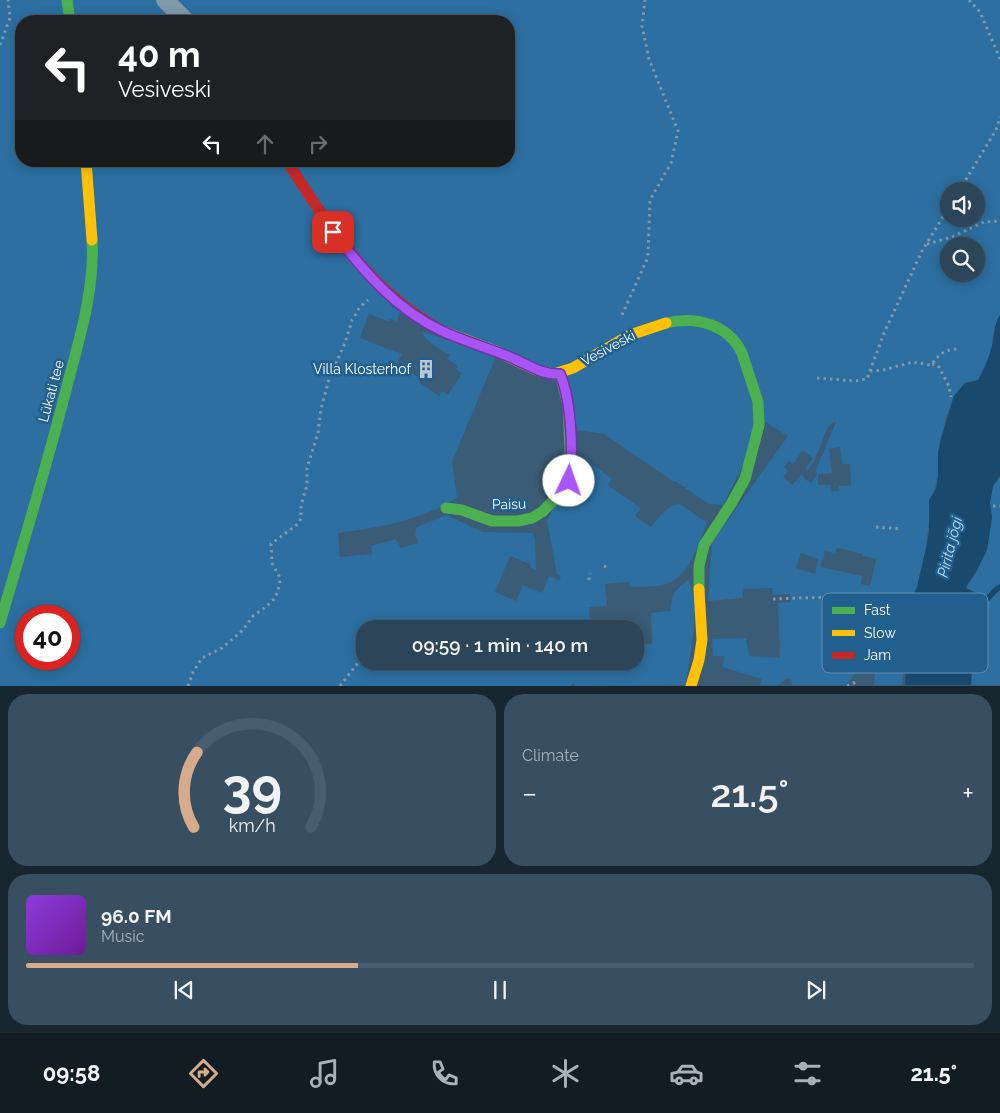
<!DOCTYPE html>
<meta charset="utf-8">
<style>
:root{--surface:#2c4558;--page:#384f61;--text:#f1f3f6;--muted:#a6b1ba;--line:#485d6e;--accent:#d6ab8b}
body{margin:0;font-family:Raleway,sans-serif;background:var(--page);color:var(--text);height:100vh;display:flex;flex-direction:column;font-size:19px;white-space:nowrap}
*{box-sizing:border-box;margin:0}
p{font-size:16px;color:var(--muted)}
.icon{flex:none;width:28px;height:28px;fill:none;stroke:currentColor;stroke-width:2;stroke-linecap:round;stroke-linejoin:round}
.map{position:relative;height:686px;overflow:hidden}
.side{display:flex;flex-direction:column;gap:8px;padding:8px;background:#182630;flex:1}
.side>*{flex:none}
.banner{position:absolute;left:15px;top:15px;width:500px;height:152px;border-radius:20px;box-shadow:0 2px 12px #0003,0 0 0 1px var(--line);background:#202124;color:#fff;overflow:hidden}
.buttons{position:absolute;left:940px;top:182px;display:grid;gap:10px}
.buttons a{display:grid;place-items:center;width:45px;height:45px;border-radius:50%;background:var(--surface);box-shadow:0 2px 12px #0003,0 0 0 1px var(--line);font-size:25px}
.speed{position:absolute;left:15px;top:605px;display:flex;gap:10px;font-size:25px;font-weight:700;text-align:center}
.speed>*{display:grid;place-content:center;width:65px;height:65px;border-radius:50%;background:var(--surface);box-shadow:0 2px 12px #0003,0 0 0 1px var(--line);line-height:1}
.speed .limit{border:8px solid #d22;background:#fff;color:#111}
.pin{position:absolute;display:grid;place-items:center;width:42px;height:42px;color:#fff;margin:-21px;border-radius:10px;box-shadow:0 2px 8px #0006}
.me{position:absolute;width:55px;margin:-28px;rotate:3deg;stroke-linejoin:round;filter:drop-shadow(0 0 4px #0008)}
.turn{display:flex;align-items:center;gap:18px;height:105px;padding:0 20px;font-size:22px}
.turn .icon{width:65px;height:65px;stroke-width:2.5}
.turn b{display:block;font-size:35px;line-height:42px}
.lanes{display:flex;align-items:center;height:48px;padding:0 20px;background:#0003;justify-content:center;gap:25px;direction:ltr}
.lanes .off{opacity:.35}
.big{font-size:38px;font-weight:600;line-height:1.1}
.side .tile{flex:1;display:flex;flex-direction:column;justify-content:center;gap:8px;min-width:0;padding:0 18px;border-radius:20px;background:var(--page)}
.side .dial{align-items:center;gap:0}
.dial svg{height:130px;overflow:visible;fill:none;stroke:var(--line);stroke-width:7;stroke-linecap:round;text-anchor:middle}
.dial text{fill:var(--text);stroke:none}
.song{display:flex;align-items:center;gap:15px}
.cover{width:60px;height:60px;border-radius:8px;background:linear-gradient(135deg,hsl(270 70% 55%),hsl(280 70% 35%))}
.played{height:5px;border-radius:2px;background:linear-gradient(90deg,var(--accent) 35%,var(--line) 35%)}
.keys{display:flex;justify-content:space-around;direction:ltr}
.heat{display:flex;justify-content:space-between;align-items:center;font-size:28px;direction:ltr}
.side .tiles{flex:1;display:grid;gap:8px;grid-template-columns:1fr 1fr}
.tile:last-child{grid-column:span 2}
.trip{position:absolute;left:356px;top:620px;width:288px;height:50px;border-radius:20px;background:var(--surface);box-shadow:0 2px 12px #0003,0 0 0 1px var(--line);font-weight:600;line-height:50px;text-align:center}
.menu{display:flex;height:80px;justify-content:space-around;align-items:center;background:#121c23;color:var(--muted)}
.menu .icon{width:35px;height:35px}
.menu .current{color:var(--accent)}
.menu b{font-size:22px;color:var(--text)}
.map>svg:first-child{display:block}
</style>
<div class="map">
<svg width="1000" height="686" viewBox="0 0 1000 686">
<rect width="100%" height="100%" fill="#3a5c76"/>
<!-- green -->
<path fill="#2c6fa0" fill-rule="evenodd" d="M0,0H1000V315C994,324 994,336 992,346C989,357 984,370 978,380L965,383L954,396L946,418L938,453V476L932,496L926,548L917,587L912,597L902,685H874L875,669L861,668L846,685H792L791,679L787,678L779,685H760L761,679L723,667L724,656H713L712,639L746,638L749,656L780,658L778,603L791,602L790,594L773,595L772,588L743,589V598L708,601L712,542L788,436L765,422L723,505L709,504L675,481L674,482L604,434L577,430L570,386L400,313L397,321L390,319L389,322L369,314L360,338L402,354L394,368L403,374L406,370L420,378L419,382L439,396L442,391L448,395L462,373L456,369L458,366L447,359L450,355C440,349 425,342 421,331L496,356L452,462L457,498C422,520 378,528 338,533L340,557L372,554L371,546L396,539L401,548L418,543L415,533L417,527L449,514V516L483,532L532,533L535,539L536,570L530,567V564L510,556L495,592L516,601L523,585L542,593L549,576L559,580L561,576L557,574L547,521L580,457H583L612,479L607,485L641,508L635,516L651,527C660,517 666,505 680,504L707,523C698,544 690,577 666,584C655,588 641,586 630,587L629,582L605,584L607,606L589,607L591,629H365V661H635V649L639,645L652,644L651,613L671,611C671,592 675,591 689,579L697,606L686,685L575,686L573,683L570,686H0ZM21,21H509V161H21ZM949,191H976V219H949ZM949,246H976V274H949ZM836,422L816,470L817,475L811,483L805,479L802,474L792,485L783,477L788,471L784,467L789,461L793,464L803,450L813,458L805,469L808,470L814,461L828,427L832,423ZM840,447L842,464H850L851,485L839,486V491H831V485H818V474L832,473L829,449ZM837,548L863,554V556L876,559L870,586L861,584L862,576L821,567L825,551L835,553ZM801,553L818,559L815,574L796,568ZM26,616H69V659H26Z
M1000,476V685H971L973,648L970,635L955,612V606L958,599L976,572L987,550L992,517L990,503L993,486Z"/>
<!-- water -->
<path fill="#1a496e" d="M1000,315V476L993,486L990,503L992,517L987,550L976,572L958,599L955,606V612L970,635L973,648L971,685H905L906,670L907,669L906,645L912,597L917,587L926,548L929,532V500L936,489L938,476V453L941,438L954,396L965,383L978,380C984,370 989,357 992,346C994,336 994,324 1000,315Z"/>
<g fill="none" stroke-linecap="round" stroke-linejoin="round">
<!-- stream -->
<path stroke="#1a496e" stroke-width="5.5" d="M964,590L978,597L983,602C991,598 992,591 1000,587"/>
<!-- path -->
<path stroke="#8198a9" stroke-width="3" stroke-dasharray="2.5 4" stroke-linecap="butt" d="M969,0L980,12L1000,59
M0,45L10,18L8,0
M959,191L996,130L1000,117
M927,244L952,237L984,222L1000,221
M622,315L648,257L650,200L671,163L678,131L649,59L642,26L645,0
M932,364L937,365L939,367L949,386L951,397
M870,371L883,370L913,362L931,365C940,354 944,349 960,349
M817,378L855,381L867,379L884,333L922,251L949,207
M993,506H1000
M876,527L902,529
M604,566L609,568
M589,580L590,573
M887,598L906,601
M773,599L831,597L856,603
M882,668L887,664
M188,686L193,672L202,658L222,648L243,630L253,616L266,607L275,598L280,584L279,576L272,563L271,544L299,523L301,518V505L307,485V468L318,433L321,409L329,379L345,343L352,320L360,307L368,300
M340,686L361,659
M847,686L858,681"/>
<!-- street -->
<path stroke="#8198a9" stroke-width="18" d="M165,0L186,21"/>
<!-- fast -->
<path stroke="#4caf50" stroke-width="11" d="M67,0L70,21
M666,323C696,316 728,324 742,353L758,402L759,425L745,479L731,504L704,545L699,566V589
M446,508L462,510L492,521H518L532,518L542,512L558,496L568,482L571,472L568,405L560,374
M0,623C23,543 48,463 68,382C80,337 95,287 92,240"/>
<!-- slow -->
<path stroke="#ffc107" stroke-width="11" d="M86,161L92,240
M445,332L498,352L536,370L554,374L573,368L630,335L666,323
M691,686L699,660L702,640L699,589"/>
<!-- jam -->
<path stroke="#c62828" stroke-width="11" d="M287,161C329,228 373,294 445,332"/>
</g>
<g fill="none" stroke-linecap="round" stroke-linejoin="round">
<!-- route casing -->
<g stroke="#6d37a1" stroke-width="12">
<path id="route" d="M333,232C364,271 395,309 442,331C464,341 488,348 510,357C527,364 541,375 560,374C571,399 574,453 569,481"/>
</g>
<!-- route -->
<use href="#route" stroke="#a855f7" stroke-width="9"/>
</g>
<!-- icons -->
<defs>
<g id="building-bare" transform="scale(1.5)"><path d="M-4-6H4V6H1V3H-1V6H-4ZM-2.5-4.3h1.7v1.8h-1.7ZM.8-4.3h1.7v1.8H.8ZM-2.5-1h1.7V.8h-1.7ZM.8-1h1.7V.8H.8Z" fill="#bac6cf" stroke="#215f8e" stroke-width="2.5" paint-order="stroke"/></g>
</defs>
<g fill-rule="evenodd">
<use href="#building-bare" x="426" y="369"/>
</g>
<g text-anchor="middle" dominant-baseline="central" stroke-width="5" stroke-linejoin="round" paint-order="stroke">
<!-- street labels -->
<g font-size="14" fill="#fff" stroke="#215f8e">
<text transform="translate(608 348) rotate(-28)">Vesiveski</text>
<text transform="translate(51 391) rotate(-75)">Lükati tee</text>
<text transform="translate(509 504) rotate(-1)">Paisu</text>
</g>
<!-- poi labels -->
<g font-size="14" fill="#fff" stroke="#215f8e" text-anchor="end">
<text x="411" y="369">Villa Klosterhof</text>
</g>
<!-- water labels -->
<g font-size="15" font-style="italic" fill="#bcdcf3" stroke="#215f8e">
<text transform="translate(950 547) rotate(-76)">Pirita jõgi</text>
</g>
</g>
<!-- legend -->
<rect x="822" y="593" width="166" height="80" rx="8" fill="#215f8e" stroke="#648fb0" stroke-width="1"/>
<rect x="832" y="607" width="23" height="7" fill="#4caf50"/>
<rect x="832" y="630" width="23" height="6" fill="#ffc107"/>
<rect x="832" y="652" width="23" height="7" fill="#c62828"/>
<g font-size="14" fill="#fff">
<text x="864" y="615">Fast</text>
<text x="864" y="638">Slow</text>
<text x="864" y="660">Jam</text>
</g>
</svg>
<div class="buttons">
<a><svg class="icon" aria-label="sound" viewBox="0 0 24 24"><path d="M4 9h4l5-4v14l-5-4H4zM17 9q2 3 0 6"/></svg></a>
<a><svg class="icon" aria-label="search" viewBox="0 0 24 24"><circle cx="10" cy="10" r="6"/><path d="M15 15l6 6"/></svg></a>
</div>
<div class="speed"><div class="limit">40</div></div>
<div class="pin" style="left:333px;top:232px;background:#d93025"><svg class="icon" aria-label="arrive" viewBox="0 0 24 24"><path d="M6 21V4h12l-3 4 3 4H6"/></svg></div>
<svg class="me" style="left:569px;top:481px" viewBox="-20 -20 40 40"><circle r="19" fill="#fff"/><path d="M0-13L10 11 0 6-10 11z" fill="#a855f7"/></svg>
<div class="trip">09:59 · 1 min · 140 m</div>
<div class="banner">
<div class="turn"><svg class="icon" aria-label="left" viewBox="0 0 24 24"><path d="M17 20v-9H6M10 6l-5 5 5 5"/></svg><div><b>40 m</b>Vesiveski</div></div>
<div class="lanes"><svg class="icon" aria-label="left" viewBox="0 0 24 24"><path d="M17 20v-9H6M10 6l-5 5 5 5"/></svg><svg class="icon off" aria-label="ahead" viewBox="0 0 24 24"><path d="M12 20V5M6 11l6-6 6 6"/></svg><svg class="icon off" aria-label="right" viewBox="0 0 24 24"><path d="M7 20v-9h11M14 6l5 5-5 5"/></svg></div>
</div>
</div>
<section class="side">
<div class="tiles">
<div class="tile dial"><svg viewBox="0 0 100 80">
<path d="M14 69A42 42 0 1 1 86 69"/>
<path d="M14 69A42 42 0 0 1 16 23" stroke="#d6ab8b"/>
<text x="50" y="56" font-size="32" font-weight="700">39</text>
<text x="50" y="72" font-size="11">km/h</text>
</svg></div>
<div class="tile"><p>Climate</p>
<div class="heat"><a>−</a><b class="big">21.5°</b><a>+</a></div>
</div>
<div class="tile">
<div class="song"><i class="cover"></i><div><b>96.0 FM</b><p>Music</p></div></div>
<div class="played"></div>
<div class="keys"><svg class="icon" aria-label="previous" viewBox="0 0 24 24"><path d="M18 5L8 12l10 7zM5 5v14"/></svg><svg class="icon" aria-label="pause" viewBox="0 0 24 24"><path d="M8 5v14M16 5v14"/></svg><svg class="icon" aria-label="next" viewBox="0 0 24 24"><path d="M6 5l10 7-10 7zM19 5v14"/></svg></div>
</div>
</div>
</section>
<nav class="menu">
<b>09:58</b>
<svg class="icon current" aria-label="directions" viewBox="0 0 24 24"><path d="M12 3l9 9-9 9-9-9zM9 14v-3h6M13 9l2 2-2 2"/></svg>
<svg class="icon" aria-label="music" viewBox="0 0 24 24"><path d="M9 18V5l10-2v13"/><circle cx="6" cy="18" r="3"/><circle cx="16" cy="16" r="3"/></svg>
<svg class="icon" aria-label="phone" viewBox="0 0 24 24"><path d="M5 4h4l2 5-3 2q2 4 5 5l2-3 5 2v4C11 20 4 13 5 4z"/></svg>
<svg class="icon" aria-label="climate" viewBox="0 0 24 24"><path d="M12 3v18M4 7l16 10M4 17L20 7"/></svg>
<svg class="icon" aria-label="car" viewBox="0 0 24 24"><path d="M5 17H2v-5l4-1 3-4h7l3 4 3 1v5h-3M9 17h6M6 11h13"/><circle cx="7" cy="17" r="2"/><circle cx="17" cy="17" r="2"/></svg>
<svg class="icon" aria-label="filters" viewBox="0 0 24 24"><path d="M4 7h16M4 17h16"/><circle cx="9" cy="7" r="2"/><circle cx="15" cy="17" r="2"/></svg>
<b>21.5°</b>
</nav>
